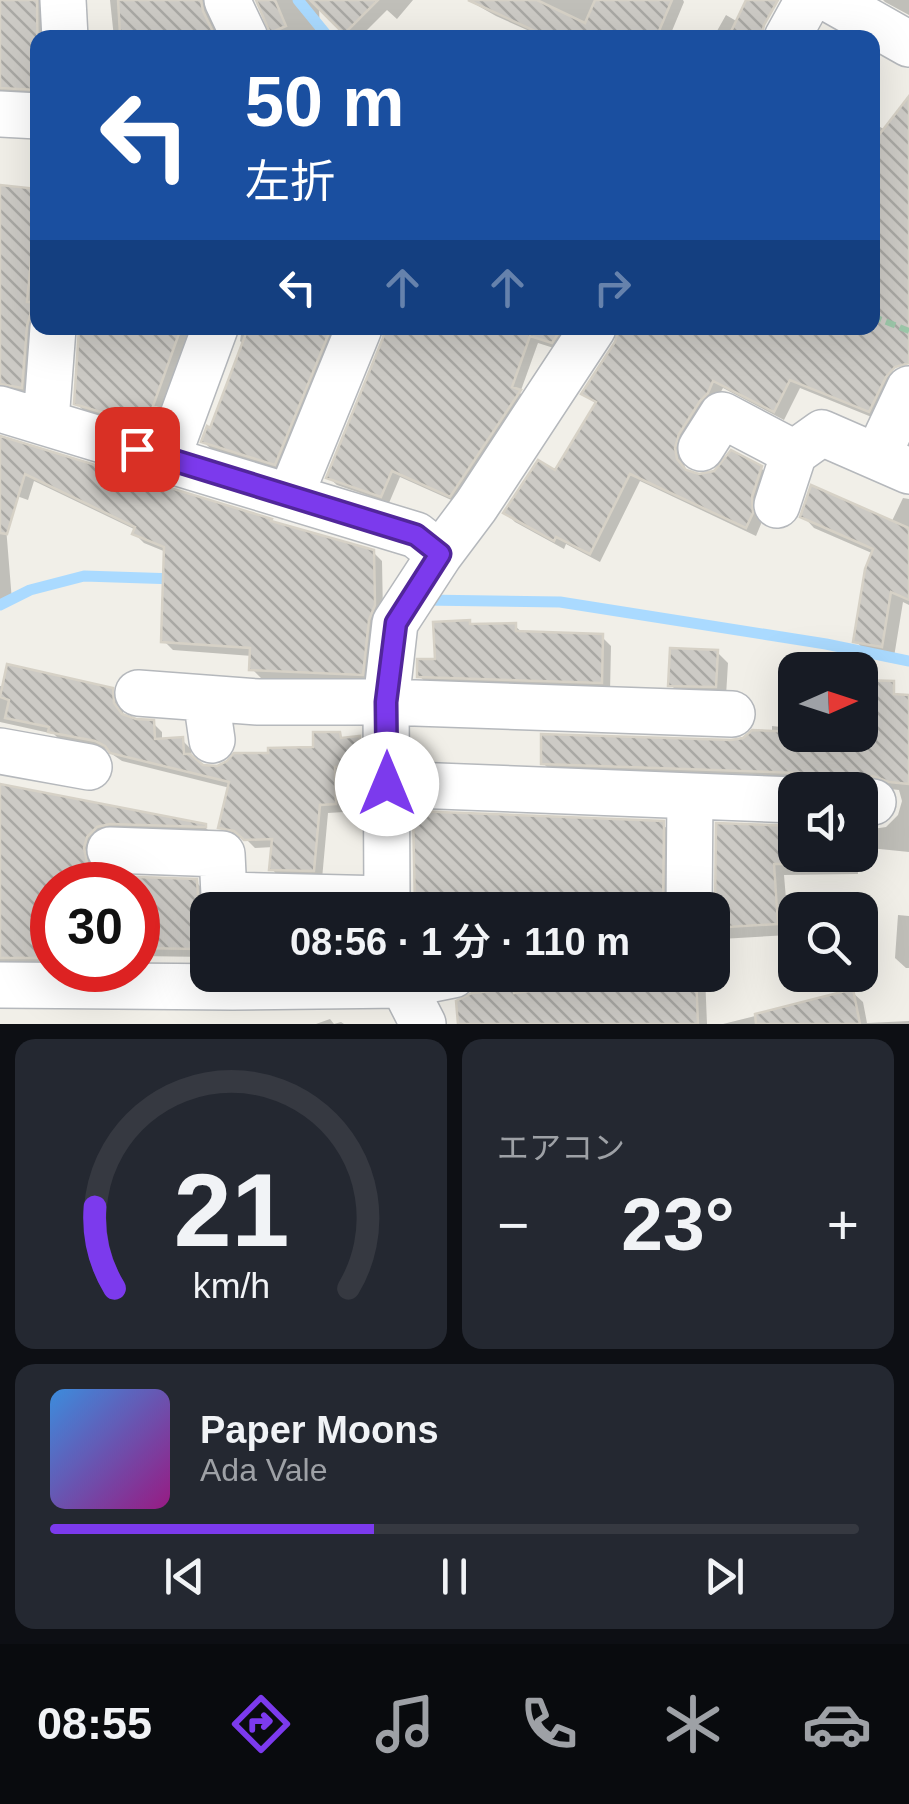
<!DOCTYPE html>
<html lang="ja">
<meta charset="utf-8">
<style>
:root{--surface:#171b24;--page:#242831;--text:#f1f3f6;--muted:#9ea1a6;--line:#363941;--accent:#7c3aed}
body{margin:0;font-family:Arial,"Noto Sans JP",sans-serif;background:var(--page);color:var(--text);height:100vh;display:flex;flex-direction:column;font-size:38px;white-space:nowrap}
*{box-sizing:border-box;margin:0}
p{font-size:32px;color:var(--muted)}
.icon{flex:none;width:55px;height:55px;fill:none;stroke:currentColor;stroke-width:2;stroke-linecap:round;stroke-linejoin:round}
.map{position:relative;height:1024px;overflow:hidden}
.panel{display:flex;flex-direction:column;gap:15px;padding:15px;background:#0d0f14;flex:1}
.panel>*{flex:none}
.hud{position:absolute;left:30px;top:30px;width:850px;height:305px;border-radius:20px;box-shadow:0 10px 40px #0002;background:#1a4fa0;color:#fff;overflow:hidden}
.needle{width:65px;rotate:87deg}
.tools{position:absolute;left:778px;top:652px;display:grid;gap:20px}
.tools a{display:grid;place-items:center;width:100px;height:100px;border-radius:20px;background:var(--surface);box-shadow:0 10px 40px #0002;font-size:50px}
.speed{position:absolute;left:30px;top:862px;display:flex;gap:20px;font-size:50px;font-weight:700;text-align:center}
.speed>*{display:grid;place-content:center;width:130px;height:130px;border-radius:50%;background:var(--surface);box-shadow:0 10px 40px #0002;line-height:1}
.speed .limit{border:15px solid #d22;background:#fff;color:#111}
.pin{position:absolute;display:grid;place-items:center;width:85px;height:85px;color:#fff;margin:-42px;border-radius:20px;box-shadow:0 5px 15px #0006}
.me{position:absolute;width:110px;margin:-55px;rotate:0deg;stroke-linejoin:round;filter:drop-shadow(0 0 8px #0008)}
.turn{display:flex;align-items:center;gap:35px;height:210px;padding:0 50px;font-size:45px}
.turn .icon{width:130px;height:130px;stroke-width:2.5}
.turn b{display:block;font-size:70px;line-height:85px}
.lanes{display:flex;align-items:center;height:95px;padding:0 50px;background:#0003;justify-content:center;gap:50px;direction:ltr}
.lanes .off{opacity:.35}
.big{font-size:75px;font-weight:600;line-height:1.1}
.panel .widget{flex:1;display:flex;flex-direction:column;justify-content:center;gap:15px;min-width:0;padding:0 35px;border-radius:20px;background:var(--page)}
.panel .dial{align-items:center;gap:0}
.dial svg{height:260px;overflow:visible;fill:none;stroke:var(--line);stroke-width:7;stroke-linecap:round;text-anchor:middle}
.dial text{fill:var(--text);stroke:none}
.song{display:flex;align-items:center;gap:30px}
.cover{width:120px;height:120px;border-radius:15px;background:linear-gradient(135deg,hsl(210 70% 55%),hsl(310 70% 35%))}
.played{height:10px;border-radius:5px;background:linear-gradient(90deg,var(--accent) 40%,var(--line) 40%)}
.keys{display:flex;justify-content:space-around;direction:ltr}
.heat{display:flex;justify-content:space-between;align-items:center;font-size:55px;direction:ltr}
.panel .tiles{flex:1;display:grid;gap:15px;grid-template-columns:1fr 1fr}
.widget:last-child{grid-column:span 2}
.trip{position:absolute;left:190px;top:892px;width:540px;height:100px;border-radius:20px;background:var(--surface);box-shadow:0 10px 40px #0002;font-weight:600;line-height:100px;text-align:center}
.tabs{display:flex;height:160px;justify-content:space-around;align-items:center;background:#090b0e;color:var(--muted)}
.tabs .icon{width:70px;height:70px}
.tabs .selected{color:var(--accent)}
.tabs b{font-size:45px;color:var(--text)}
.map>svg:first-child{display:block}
</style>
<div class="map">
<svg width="909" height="1024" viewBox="0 0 909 1024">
<defs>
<pattern id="building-back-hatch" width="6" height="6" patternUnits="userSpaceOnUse" patternTransform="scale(2.5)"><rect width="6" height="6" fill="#cccac5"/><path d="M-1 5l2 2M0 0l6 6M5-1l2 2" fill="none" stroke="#a9a8a4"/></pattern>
</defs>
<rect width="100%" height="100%" fill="#f1efe8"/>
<!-- shadow -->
<path fill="#0003" d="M0,0H49L47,38H38V98L0,99Z
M110,0H213L210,10L212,23L219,38H114Z
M259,0H413L397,19L387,10L359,38H351L319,6L320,38H273L271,27Z
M468,0H683L684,2L669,38H545L496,16Z
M883,0H909V15L885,2Z
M726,15L755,32L759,38H713Z
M909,100V225L872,200V123L886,130Z
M0,188L38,192L35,307L38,308V328L30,396L0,394Z
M909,227V335L891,375L899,383L879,420L800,388L784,420L723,388L683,459L686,471L699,477L761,468L770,477L760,507L761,524L756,536L640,481L600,562L566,544L564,549L515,522L506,513L556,473L597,405L584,393L628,328H872Z
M81,328H197L158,433L84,411L76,403Z
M242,328H341L283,471L212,450L204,442L211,431L244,345L240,341Z
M387,328H575L560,350L538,343L520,393L527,400L458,503L400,477L389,503L337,485L329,478L386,338Z
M0,439L373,552L382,561L383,615L371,683L261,678L252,669V656L173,650L164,641L166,552L144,543L135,534L136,530L34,481L28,500L0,490Z
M0,498L4,502L12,601L0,602Z
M903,498L909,499V605L903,602L894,657L867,653L856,641L874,554L814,528L803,516L891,523Z
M469,623L473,626H515L524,634L602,637L611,646L610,692L429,685L419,676Z
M717,652L728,663L726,696L681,695L670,684Z
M0,686L111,691L121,700L124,717L153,723L162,732V741L182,740L191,749L192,759L202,767L217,768L316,749L339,734L345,740L359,738L368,747V773L343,775L344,812L328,813L322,879L280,878L272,869L274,847L255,848L246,839L230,836L221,827L230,788L122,761L106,750L60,740L54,734L0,722Z
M792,692H795V735H860V695L909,698V852L860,847V831L886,827L898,815L902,801L899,790L873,787L860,790H821L810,785L555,775L543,763L732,743L772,734V726L791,728Z
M0,786L204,826L213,835L91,860L95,875L108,879L196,882L205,891L208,910V957L138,956V885H52V967H0Z
M662,824L673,834L672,910H417Z
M795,829V855H857L858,874L784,875L789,935L721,939L712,931V926Z
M898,915L909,916V968H906L895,958Z
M480,975H705L707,1024H460L481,983Z
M852,992L863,1002L867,1023L909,1021V1024H723Z
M330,1019L334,1024L341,1022L344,1024H316Z"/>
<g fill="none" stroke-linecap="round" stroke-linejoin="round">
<!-- stream -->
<path stroke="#aadaff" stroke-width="11" d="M298,0L329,38
M423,600L560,602L826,644L909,661
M0,605L30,590L84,576L176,579"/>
</g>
<!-- building -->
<path fill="url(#building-back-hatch)" stroke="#d6d1c6" stroke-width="2.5" d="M0,0H37L38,90L0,88Z
M118,0H201L203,11L214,34H120Z
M256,0H275L286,26L270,33Z
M310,0H378L344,34Z
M468,0H537L585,23L595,0H672L656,38H550Z
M746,0H778L764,25L761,38H728Z
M909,96V363L895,367L886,377L869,412L790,380L774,412L713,381L708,393L700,401L679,434L675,448L677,459L686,470L699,474L714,471L731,450L762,466L752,497L753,513L746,528L630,474L590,554L556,537L554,541L503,513L538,460L555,470L596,402L581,394L615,342L619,328H872V144Z
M0,185L38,189L27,302H34L27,326L22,388L0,384Z
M79,328H181L153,406L158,408L151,427L74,404Z
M248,328H331L275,465L201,442L207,426L210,428Z
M385,328H562L552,343L530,336L512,387L521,390L450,497L392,471L381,497L326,478L383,338Z
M0,436L272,519L271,521L374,550L375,605L369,620L363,675L249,670L250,648L161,642L164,547L132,534L135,527L25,474L7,534L0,533Z
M811,485L909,528V600L891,592L882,647L853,642L865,569L873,549L800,517Z
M470,620V624L516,623V631L603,634L602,683L417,677V659H435L433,622Z
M670,648L718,650L716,687L668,686Z
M7,664L113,688L114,703L122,714L136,719L154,720L155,739L183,737L184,754H190L203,765L217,766L227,761L234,753H268V748L313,747V732H340L341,738L360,736V765L335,767L336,804L320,805L314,871L269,870L272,839L244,840L234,831L218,828L229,782L110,753L105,746L95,741L48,732L49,727L5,718L9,700L0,697Z
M860,680L894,681V694L909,695V784L889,782L873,776L855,777L830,774L541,764V734L731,740L743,738L752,730L795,732V735H860Z
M0,784L206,824V827L110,824L97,827L87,837L84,848L87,863L97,873L108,876L197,879L198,896L202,909L199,910V949L138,948V885H52V946H45V958H0Z
M413,811L664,821L663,910H415Z
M716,823L795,826V864H774L778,924L712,928L715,910Z
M650,975H696L698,1024H458L456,1001L472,993L514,989V993L590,983L650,979Z
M853,989L860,1024H756L755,1014Z"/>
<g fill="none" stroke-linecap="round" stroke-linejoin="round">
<!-- minor casing -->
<g stroke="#b5b8bc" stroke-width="48">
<path id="minor" d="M63,0L65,38
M227,0L245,38
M831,0L909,44
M787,38L808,0
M0,114L38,116
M0,409L416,535L440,554
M46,421L53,328
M701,448L722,415L794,453L822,433L909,471
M877,457L909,389
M167,459L215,328
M290,497L359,328
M777,505L794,453
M138,693L258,702H386L732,714
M206,698L212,740
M0,751L89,767
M387,784L795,800
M860,802H873
M110,850L222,854L224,895L387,899
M389,910L387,899L386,702L395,623L440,554L476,506L593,328
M689,910L690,796
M401,975L403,985L423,1024
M0,985L233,987L403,985L453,975"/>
</g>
<!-- path -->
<path stroke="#9cc7a9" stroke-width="6" stroke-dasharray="10 5" stroke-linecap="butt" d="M872,316L909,331"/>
<!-- minor -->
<use href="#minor" stroke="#fff" stroke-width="45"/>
</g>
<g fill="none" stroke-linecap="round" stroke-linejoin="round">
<!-- route casing -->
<g stroke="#51269a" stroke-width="25">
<path id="route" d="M137,449L416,535L440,554L396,623L386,702L387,784"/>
</g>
<!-- route -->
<use href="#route" stroke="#7c3aed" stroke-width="18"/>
</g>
</svg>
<div class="tools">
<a><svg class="needle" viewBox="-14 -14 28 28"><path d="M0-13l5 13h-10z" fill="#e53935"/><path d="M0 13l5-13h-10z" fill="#9ea1a6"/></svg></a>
<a><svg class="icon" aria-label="sound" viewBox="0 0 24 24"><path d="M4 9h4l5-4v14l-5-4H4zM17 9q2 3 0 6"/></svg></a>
<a><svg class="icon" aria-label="search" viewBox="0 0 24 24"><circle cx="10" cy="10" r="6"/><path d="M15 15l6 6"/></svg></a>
</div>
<div class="speed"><div class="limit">30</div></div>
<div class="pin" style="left:137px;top:449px;background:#d93025"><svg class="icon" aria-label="arrive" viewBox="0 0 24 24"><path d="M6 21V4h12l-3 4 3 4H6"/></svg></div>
<svg class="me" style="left:387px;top:784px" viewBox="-20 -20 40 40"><circle r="19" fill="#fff"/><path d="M0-13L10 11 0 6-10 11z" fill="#7c3aed"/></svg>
<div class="trip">08:56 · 1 分 · 110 m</div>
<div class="hud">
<div class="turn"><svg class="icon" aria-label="left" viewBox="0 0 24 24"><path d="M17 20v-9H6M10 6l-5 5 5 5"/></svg><div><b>50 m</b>左折</div></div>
<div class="lanes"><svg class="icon" aria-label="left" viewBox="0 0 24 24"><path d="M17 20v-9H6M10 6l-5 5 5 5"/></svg><svg class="icon off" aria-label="ahead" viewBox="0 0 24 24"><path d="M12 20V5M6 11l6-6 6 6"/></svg><svg class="icon off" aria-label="ahead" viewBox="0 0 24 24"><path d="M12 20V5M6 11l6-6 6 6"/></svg><svg class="icon off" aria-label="right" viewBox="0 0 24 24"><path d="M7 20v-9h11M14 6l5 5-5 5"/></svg></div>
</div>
</div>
<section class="panel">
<div class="tiles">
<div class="widget dial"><svg viewBox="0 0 100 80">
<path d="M14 69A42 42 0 1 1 86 69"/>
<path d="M14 69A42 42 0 0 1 8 44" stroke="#7c3aed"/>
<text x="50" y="56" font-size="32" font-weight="700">21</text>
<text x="50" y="72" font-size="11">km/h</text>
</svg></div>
<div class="widget"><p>エアコン</p>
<div class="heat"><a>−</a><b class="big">23°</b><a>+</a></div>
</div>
<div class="widget">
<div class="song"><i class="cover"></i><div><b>Paper Moons</b><p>Ada Vale</p></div></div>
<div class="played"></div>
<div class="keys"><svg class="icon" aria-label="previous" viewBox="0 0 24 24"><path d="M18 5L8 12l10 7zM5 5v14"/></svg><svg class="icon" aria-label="pause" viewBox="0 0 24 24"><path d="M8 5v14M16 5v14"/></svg><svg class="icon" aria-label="next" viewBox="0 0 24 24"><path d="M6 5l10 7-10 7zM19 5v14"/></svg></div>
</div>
</div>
</section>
<nav class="tabs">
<b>08:55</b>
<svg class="icon selected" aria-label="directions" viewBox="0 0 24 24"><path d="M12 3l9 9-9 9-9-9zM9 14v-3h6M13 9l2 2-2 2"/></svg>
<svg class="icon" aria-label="music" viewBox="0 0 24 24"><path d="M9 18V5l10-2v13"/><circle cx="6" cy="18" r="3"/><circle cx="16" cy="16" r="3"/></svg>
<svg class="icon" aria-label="phone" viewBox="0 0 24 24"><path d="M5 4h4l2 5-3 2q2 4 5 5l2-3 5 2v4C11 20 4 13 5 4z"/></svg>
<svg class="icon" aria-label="climate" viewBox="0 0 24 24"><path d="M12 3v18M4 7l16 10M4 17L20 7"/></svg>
<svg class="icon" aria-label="car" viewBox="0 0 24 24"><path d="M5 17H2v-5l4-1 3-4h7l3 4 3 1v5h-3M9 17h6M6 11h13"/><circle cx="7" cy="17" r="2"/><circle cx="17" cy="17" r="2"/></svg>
</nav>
